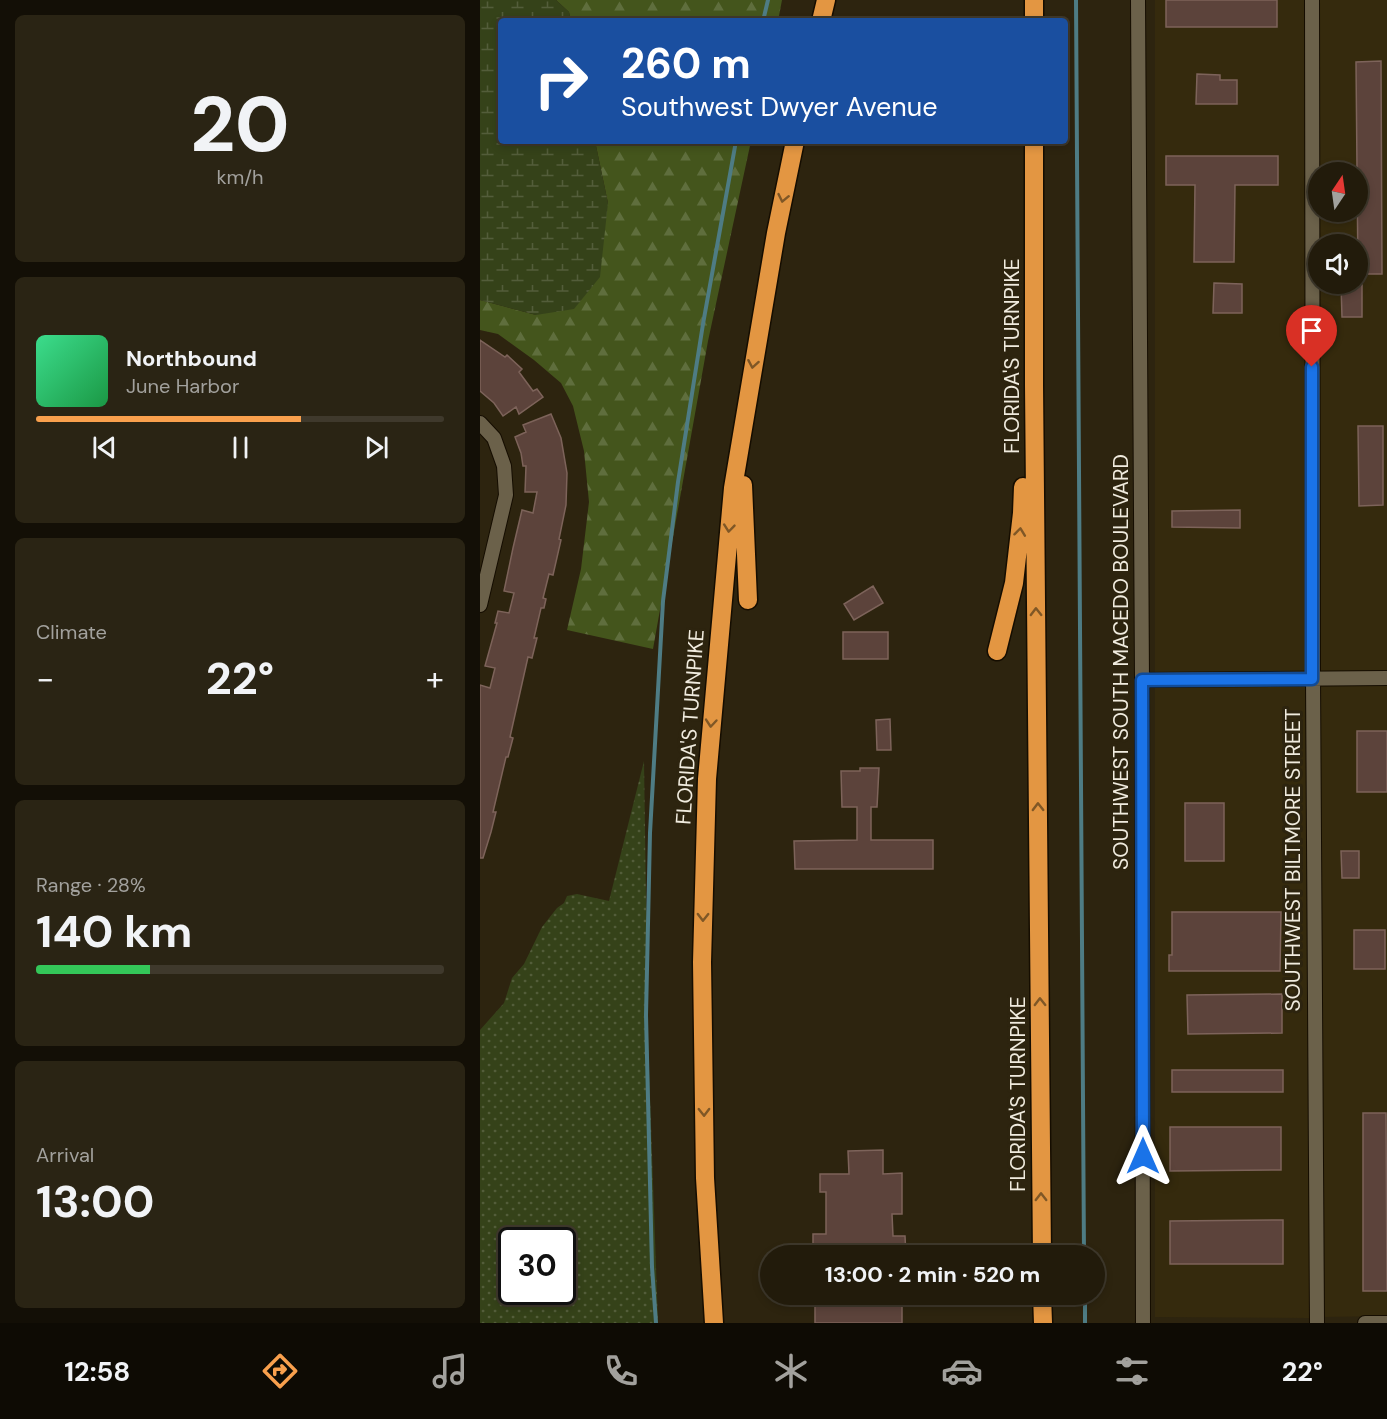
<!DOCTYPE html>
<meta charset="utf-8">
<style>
:root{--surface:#221b0b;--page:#2a2414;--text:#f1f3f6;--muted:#a2a19d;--line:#3f392c;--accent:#f9a04d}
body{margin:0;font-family:"DM Sans",sans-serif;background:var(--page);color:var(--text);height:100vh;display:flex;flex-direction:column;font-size:22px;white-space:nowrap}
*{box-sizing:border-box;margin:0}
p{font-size:20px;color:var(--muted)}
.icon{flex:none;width:33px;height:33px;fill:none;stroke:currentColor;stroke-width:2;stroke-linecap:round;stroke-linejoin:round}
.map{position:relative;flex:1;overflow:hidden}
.drawer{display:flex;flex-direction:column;gap:15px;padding:15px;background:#130f06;width:480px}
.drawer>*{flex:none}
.top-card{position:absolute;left:18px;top:18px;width:570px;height:126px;border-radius:6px;box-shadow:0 3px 9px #0003,0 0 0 2px var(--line);background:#1a4fa0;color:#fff;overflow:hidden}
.needle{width:39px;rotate:13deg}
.tools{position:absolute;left:828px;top:162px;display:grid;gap:12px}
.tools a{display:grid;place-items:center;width:60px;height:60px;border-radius:50%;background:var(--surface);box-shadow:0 3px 9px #0003,0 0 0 2px var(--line);font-size:30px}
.speed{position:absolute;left:18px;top:1227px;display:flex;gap:12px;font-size:30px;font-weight:700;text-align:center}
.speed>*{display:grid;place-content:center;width:78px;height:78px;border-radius:50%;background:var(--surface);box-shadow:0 3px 9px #0003,0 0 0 2px var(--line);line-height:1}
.speed .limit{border:3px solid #111;border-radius:9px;background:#fff;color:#111}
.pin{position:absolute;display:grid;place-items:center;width:51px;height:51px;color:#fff;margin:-62px -26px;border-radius:50% 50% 50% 0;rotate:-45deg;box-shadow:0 0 6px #0007}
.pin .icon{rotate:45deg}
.me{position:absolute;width:66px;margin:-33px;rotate:0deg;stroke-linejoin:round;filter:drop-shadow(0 0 4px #0008)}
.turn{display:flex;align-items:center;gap:21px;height:126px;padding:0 24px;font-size:27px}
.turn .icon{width:78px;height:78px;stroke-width:2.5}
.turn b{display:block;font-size:42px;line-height:51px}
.big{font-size:45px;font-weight:700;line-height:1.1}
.drawer .card{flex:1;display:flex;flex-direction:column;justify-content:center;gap:9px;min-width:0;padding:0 21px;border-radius:9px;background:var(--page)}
.drawer .dial{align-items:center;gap:0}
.dial b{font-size:78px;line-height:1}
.song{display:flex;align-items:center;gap:18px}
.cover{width:72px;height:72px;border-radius:9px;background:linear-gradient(135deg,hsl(150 70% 55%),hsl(140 70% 35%))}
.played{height:6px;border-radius:3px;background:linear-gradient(90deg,var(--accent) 65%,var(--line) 65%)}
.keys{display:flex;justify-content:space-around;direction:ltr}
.heat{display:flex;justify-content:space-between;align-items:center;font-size:33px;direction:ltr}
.charge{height:9px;border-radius:4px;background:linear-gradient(90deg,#34c759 28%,var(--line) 0)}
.trip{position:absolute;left:280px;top:1245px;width:345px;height:60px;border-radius:30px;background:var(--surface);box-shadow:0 3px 9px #0003,0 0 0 2px var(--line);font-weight:700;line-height:60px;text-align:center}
.menu{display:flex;height:96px;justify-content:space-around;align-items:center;background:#0e0b04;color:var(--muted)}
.menu .icon{width:42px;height:42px}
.menu .selected{color:var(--accent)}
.menu b{font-size:27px;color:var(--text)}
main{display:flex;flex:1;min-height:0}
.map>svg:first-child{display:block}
</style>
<main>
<section class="drawer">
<div class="card dial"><b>20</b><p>km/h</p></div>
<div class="card">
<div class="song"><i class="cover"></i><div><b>Northbound</b><p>June Harbor</p></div></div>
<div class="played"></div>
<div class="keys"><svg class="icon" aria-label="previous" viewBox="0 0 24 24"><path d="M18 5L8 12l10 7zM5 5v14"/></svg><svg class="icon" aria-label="pause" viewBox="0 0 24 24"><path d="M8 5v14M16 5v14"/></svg><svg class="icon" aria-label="next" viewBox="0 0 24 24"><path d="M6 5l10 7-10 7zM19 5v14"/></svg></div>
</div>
<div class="card"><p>Climate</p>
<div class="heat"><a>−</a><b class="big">22°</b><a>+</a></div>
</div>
<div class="card"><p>Range · 28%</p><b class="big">140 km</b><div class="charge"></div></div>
<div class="card"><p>Arrival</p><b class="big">13:00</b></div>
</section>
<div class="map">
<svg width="907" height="1323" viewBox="0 0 907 1323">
<defs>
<pattern id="grass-dots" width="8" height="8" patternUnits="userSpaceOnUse" patternTransform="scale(1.5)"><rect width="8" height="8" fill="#354219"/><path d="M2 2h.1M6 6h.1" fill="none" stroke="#535d3a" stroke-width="1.8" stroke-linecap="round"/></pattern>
<pattern id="forest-firs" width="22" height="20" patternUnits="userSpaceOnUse" patternTransform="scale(1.5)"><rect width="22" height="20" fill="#44551c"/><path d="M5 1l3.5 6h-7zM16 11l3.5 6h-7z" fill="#5f6e3d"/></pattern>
<pattern id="wetland-marsh" width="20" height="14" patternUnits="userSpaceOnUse" patternTransform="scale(1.5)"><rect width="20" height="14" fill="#354219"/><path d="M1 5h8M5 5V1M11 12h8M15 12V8" fill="none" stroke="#535d3a"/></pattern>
</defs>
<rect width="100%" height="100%" fill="#2d240f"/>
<!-- built -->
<path fill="#352a0d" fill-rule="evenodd" d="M675,0H825L826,672L675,673Z
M838,0H907V670L839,672ZM838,172H878V212H838ZM838,244H878V284H838Z
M907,684V1316L843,1317L839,686Z
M826,686L830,1318L675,1317V687Z"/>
<!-- grass -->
<path fill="url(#grass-dots)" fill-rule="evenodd" d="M164,761L168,1041L178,1323H0V1030L24,1003L32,978L44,964L62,927L77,908L84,903L87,896L97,894L129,901ZM32,1240H82V1292H32Z"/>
<!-- forest -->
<path fill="url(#forest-firs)" d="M76,0H302L298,21H91L89,12Z
M115,141H271L228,341L173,649L87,630L101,569L109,502L104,451L93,406L81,383L54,360L18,334L0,330V300L56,315L128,203Z"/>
<!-- wetland -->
<path fill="url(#wetland-marsh)" d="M0,0H76L89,12L91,21H21V141H115L128,203L120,277L94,309L56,315L0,300Z"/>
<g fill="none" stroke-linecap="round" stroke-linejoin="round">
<!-- stream -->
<path stroke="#4e7c84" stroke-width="4" d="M596,0L604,1256
M283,21L288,0
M605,1294V1323
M176,1323L172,1267L166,1015L170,833L183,601L198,482L223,324L256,141"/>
</g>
<!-- building -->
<path fill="#5c433b" stroke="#7d635a" stroke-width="1.5" d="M686,0H797V27H686Z
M901,61L902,274H878L876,62Z
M717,74L740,75V80H757V104H716Z
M686,156H798V185H755L754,262H714L715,185H686Z
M734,283L762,284V313H733Z
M861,285H882V317H862Z
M0,340L25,357L27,355L42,369L39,372L53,391L57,389L63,397L39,414L36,407L23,416L14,403L0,391Z
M71,414L81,438L87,473L86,505L79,539L81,540L73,575L69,574L63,598L66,599L64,608H61L54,638H57L52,658L48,657L30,737L33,738L28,757H26L13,812H16L11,832L3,858H0V685L10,688L15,668L5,666L17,623H15L18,611L29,613L34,593L24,591L33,548L42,510L53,513L57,492H45L46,466H43L41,453L35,437L46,432L43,425Z
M878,426H903V505L879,506Z
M760,510V528L692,527V511Z
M393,586L403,603L374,620L364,604Z
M363,632H408V659H363Z
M410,719L411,750H397L396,720Z
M877,731H907V792H877Z
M380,768H399L397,807H391V840H453V869H315L314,841L377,840V807H362L361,771H380Z
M705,803H744V861H705Z
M861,851H879V878H862Z
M692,912H801L800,971H689V955H692Z
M874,930H905V969H874Z
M802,994V1033L708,1034L707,995Z
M692,1070H803V1092H692Z
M883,1113H906L907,1291H883Z
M690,1127H801V1170L690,1171Z
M403,1150V1174L422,1173V1214H412L413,1236H425L426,1256H333V1234H346V1192H340V1174H369L368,1151Z
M803,1220V1264H690V1221Z
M335,1294H422V1323H335Z"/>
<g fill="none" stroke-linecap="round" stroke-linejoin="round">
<!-- street casing -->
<g stroke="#150d00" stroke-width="16">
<path id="street" d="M658,0L662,680L663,1323
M832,0L833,679L837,1323
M0,423L14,438L24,466L26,495L0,605
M662,680L907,678
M885,1323H907"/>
</g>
<!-- highway casing -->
<g stroke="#150d00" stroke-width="21">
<path id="highway" d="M554,0V21
M341,21L346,0
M554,141V385L562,1256
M263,485L268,600
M517,651L534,583L542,513L543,487
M562,1294L563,1323
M234,1323L225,1178L222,962L227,779L253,488L296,233L315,141"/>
</g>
<!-- street -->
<use href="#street" stroke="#6b614a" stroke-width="14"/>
<!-- highway -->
<use href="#highway" stroke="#e39642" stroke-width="18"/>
</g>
<!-- one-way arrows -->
<defs><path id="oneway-chevron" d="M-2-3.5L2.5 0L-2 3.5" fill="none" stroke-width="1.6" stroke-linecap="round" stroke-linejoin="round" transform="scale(1.5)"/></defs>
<g stroke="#7f5726">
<use href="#oneway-chevron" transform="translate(303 198) rotate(102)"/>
<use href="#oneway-chevron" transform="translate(273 364) rotate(100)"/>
<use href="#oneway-chevron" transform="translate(249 528) rotate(96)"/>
<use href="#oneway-chevron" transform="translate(540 532) rotate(-83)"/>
<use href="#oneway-chevron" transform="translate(556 612) rotate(-91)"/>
<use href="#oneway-chevron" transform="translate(231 723) rotate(95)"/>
<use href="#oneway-chevron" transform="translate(558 807) rotate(-91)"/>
<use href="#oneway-chevron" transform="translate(223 917) rotate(91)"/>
<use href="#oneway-chevron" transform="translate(560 1002) rotate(-91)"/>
<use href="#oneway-chevron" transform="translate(224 1112) rotate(89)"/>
<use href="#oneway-chevron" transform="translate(561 1197) rotate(-90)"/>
</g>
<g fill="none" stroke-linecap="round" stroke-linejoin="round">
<!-- route casing -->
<g stroke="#114b97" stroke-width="15">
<path id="route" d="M663,1156L662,680L832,679V367"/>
</g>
<!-- route -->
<use href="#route" stroke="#1a73e8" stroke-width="10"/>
</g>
<g text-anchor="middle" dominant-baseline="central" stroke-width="6" stroke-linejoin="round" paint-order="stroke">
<!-- street labels -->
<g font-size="21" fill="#f0ebde" stroke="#2d240f">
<text transform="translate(532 356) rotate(-90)">FLORIDA'S TURNPIKE</text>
<text transform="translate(641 662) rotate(-90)">SOUTHWEST SOUTH MACEDO BOULEVARD</text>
<text transform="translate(210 727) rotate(-86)">FLORIDA'S TURNPIKE</text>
<text transform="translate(813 860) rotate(-90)">SOUTHWEST BILTMORE STREET</text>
<text transform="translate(538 1094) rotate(-90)">FLORIDA'S TURNPIKE</text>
</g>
</g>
</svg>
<div class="tools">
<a><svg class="needle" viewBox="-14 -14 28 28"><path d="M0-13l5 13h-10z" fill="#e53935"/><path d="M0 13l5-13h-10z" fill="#a2a19d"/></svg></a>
<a><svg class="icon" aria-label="sound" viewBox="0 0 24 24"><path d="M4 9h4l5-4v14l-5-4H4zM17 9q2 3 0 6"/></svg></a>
</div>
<div class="speed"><div class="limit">30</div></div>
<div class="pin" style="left:832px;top:367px;background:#d93025"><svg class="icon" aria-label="arrive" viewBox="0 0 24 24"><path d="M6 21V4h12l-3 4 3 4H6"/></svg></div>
<svg class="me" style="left:663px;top:1156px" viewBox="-20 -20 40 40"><path d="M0-17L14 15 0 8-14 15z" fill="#1a73e8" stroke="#fff" stroke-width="4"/></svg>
<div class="trip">13:00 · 2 min · 520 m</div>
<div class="top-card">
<div class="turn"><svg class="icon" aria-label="right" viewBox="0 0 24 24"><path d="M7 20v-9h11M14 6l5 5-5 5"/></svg><div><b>260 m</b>Southwest Dwyer Avenue</div></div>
</div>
</div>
</main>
<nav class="menu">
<b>12:58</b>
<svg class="icon selected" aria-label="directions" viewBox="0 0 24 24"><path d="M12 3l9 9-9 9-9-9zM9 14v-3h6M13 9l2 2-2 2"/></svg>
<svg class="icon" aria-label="music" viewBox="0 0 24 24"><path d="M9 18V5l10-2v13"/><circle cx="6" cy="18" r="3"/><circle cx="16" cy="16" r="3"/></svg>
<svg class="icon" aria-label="phone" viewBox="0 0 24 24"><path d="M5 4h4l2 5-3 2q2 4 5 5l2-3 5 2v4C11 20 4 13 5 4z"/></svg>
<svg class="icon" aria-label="climate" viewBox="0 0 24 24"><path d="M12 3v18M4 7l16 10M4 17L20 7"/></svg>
<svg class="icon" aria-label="car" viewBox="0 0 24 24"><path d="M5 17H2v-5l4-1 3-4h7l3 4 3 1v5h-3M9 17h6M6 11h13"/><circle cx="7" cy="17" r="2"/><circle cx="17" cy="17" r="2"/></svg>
<svg class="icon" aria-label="filters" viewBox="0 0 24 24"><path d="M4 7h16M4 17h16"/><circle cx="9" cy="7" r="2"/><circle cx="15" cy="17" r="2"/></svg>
<b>22°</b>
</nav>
